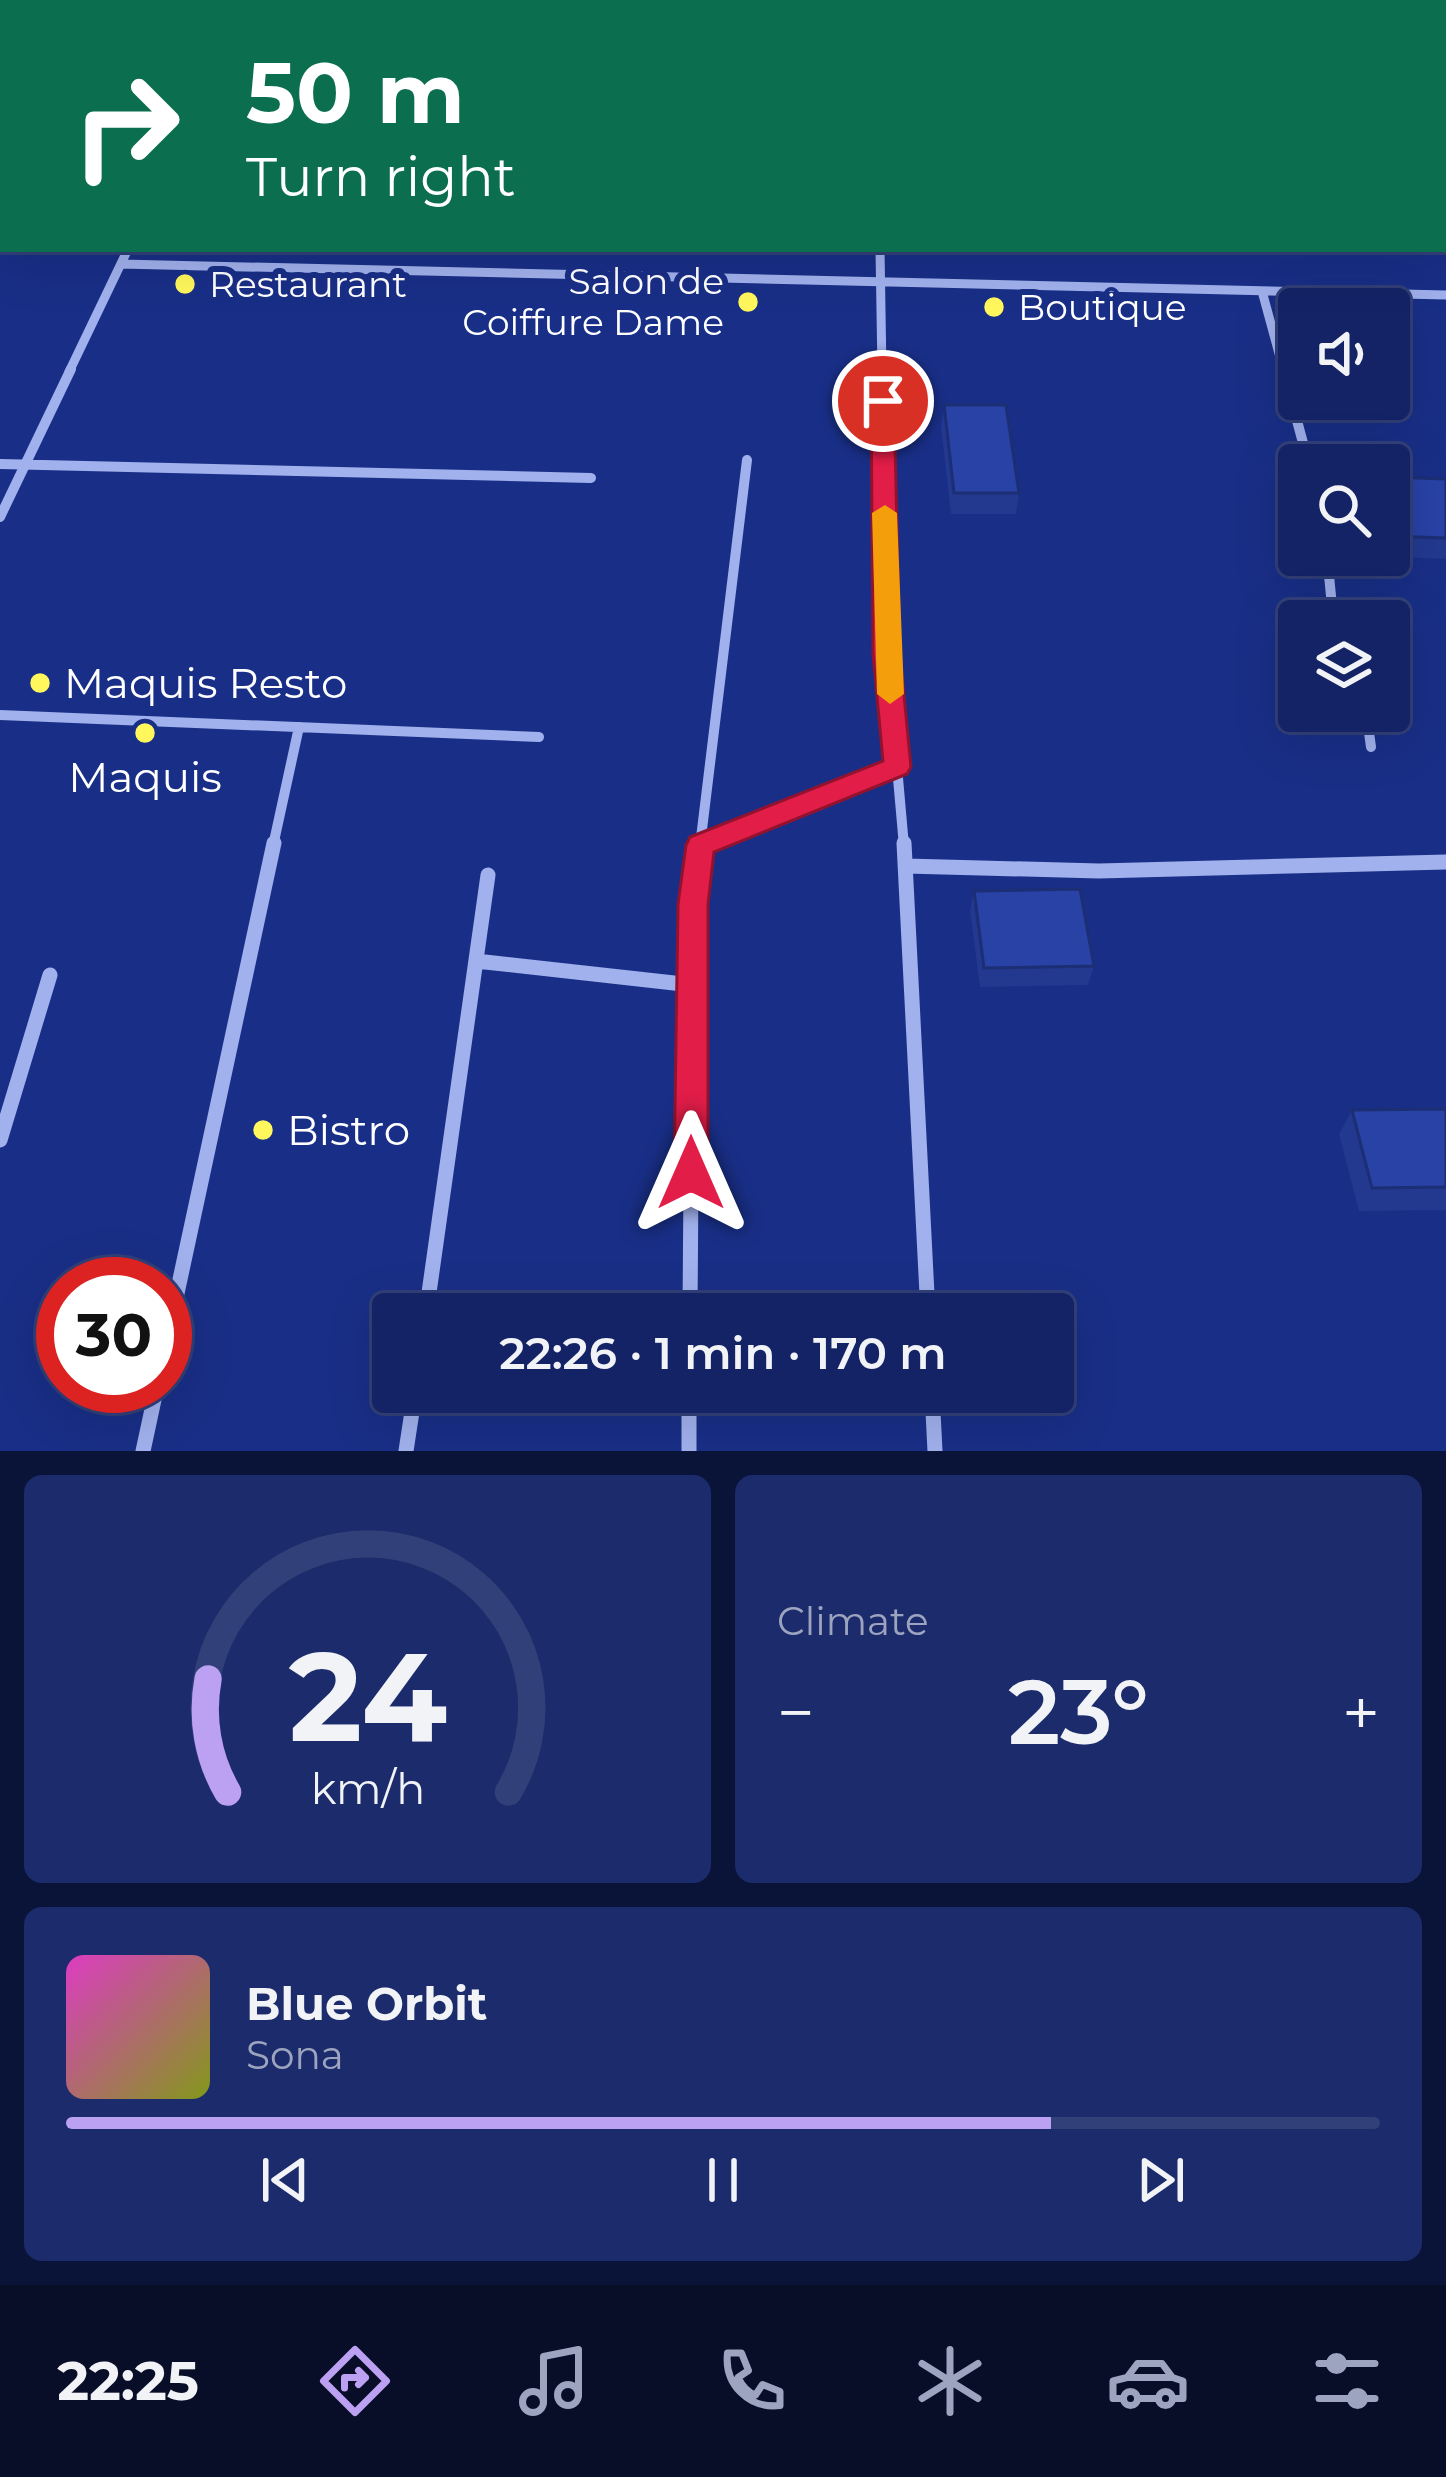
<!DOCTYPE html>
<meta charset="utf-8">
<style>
:root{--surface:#132365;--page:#1c2b6b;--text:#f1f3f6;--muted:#9da4bf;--line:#324079;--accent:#bca0f2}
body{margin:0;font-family:Montserrat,sans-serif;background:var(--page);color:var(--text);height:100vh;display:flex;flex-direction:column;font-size:45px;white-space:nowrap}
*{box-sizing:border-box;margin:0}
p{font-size:39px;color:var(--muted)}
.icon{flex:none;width:66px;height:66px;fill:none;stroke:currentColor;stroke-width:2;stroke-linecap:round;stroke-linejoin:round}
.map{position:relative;height:1451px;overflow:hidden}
.drawer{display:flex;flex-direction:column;gap:24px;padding:24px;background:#0a1338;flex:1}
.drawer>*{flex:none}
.guide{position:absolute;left:0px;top:0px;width:1446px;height:252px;box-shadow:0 12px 48px #0002,0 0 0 3px var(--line);background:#0b6e4f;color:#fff;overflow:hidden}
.tools{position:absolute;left:1278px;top:288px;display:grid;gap:24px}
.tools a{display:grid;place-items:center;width:132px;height:132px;border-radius:12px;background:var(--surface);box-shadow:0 12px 48px #0002,0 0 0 3px var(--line);font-size:60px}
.speed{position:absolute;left:36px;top:1257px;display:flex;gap:24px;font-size:60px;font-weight:700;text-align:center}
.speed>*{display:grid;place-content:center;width:156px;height:156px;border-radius:50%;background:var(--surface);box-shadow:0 12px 48px #0002,0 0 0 3px var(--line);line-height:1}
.speed .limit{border:18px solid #d22;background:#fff;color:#111}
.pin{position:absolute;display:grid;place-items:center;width:102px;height:102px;color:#fff;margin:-51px;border:6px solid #fff;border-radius:50%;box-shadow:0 3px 12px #0007}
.me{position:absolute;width:132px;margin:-66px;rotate:0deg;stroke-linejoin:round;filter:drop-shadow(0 0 9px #0008)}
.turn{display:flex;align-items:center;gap:42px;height:252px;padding:0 48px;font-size:54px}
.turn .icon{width:156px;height:156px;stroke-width:2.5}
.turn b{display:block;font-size:84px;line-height:102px}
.big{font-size:90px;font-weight:600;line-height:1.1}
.drawer .tile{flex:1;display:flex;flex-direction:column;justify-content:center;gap:18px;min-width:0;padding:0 42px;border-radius:18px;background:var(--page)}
.drawer .dial{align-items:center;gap:0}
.dial svg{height:312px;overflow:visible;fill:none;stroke:var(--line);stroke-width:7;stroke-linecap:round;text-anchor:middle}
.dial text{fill:var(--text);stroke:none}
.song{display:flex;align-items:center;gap:36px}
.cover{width:144px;height:144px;border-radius:18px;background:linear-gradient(135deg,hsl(310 70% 55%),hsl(70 70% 35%))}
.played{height:12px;border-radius:6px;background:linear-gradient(90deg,var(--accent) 75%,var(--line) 75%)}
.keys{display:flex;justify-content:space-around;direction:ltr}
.heat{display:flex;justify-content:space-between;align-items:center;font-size:66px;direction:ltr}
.drawer .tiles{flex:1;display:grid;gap:24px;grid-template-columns:1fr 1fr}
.tile:last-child{grid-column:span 2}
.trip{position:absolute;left:372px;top:1293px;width:702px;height:120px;border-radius:12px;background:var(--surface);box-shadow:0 12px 48px #0002,0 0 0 3px var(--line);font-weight:600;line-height:120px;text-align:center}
.tabs{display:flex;height:192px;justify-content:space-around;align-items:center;background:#080e28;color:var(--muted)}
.tabs .icon{width:84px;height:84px}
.tabs .current{color:var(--accent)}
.tabs b{font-size:54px;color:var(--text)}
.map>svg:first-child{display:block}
</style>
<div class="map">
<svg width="1446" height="1451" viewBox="0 0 1446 1451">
<rect width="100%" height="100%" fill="#192f87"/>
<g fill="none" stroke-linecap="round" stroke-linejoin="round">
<!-- street-far2 -->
<path stroke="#a1b1ed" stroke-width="9" d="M880,249L882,372
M121,264L1446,295
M1262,291L1284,372
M69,372L128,249"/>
<!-- street-far1 -->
<path stroke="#a1b1ed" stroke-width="10" d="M882,369L887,654L904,846
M1283,369L1309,465
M0,464L591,478
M0,517L71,369
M1327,555L1332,606L1339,621
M1366,711L1371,747
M0,715L539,737
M273,846L299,727
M700,846L897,767
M700,846L747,460"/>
<!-- street -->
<path stroke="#a1b1ed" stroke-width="15" d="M904,843L928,1314
M700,846L707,843
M906,866L1099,871L1446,862
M476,961L692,985
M0,1140L50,975
M426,1314L488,875
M690,1314L693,904L700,843
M165,1349L274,843
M689,1392V1451
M932,1392L935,1451
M143,1451L157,1386
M406,1451L415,1392"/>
</g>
<!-- wall -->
<path fill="#22398f" d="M0,0H83L84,3H3V72H0Z
M944,405L1019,493L1016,514H951L941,426Z
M1389,477L1446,479V559L1374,556L1389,555Z
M974,891L1094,966L1088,985L980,987L970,910Z
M1446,1109V1210L1359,1211L1339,1134L1352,1110Z"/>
<!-- building -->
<path fill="#2842a6" stroke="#1c2e74" stroke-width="3" d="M0,0H74L73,3H3V52H0Z
M175,0H191L190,3H175Z
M627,0H798V3H626Z
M1220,0H1336L1337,3H1220Z
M944,405H1006L1019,493H954Z
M1389,477L1446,479V538L1389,536Z
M1080,889L1094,966L984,968L974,891Z
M1446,1109V1187L1372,1188L1352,1110Z"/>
<!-- route -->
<path fill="#e11d48" stroke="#92132f" stroke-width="3" d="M883,394L894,401L900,654L911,767L907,774L714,852L708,904V1173L703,1184L691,1188L679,1184L674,1173L678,904L686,845L690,837L883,761L873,654L871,401Z"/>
<!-- slow -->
<path fill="#f59e0b" d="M885,505L897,513L904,694L890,704L877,694L872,513Z"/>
<!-- markers -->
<g fill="#fff75c" stroke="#192f87" stroke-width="4.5">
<circle cx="185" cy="284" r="12"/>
<circle cx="748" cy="302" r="12"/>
<circle cx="994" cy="307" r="12"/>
<circle cx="40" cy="683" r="12"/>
<circle cx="145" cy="733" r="12"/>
<circle cx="263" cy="1130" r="12"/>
</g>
<g text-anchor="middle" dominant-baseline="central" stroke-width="12" stroke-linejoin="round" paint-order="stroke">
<!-- far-poi labels -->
<g font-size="36" fill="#fff" stroke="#192f87" text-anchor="start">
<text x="724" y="281" text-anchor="end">Salon de<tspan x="724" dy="41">Coiffure Dame</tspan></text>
<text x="209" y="284">Restaurant</text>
<text x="1018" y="307">Boutique</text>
</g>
<!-- poi labels -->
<g font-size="42" fill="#fff" stroke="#192f87" text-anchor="start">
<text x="64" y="683">Maquis Resto</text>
<text x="145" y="777" text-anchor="middle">Maquis</text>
<text x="287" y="1130">Bistro</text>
</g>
</g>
</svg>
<div class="tools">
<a><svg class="icon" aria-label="sound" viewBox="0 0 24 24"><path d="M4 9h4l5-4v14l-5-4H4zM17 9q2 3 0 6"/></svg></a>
<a><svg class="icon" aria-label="search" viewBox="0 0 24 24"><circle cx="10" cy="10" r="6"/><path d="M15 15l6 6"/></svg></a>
<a><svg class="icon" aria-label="layers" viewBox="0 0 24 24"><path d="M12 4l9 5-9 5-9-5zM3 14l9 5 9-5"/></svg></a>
</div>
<div class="speed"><div class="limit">30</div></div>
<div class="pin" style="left:883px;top:401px;background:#d93025"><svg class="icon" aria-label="arrive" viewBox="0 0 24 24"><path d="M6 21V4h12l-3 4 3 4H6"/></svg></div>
<svg class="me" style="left:691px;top:1173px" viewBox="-20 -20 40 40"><path d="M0-17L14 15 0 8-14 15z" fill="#e11d48" stroke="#fff" stroke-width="4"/></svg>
<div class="trip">22:26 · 1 min · 170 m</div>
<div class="guide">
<div class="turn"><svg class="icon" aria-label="right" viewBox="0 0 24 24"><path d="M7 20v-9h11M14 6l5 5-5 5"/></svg><div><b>50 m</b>Turn right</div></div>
</div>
</div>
<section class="drawer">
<div class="tiles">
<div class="tile dial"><svg viewBox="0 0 100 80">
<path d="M14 69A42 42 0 1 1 86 69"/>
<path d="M14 69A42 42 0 0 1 9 40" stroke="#bca0f2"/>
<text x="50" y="56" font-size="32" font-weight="700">24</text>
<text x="50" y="72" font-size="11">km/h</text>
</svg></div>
<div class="tile"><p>Climate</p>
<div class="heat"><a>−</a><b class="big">23°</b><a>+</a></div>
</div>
<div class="tile">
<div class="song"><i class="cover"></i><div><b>Blue Orbit</b><p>Sona</p></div></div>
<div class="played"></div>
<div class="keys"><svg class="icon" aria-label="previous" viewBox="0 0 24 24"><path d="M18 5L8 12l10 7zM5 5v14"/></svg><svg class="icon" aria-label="pause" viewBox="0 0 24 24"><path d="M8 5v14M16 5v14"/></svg><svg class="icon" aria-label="next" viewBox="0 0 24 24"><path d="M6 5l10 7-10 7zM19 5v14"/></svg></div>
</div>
</div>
</section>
<nav class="tabs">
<b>22:25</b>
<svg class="icon current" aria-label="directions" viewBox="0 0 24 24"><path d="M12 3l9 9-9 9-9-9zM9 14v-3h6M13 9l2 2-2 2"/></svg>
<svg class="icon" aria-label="music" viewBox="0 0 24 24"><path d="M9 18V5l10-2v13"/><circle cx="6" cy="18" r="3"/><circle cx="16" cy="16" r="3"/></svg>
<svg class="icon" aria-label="phone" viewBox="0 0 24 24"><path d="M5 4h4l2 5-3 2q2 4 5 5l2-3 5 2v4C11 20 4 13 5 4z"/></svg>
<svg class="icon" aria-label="climate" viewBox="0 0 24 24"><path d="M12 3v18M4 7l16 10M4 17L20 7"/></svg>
<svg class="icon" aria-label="car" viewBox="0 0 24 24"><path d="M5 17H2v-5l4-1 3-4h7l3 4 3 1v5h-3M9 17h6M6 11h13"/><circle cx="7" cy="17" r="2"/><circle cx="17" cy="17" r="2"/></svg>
<svg class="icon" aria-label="filters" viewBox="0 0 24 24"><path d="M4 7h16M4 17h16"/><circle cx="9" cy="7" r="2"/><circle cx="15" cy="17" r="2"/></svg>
</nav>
